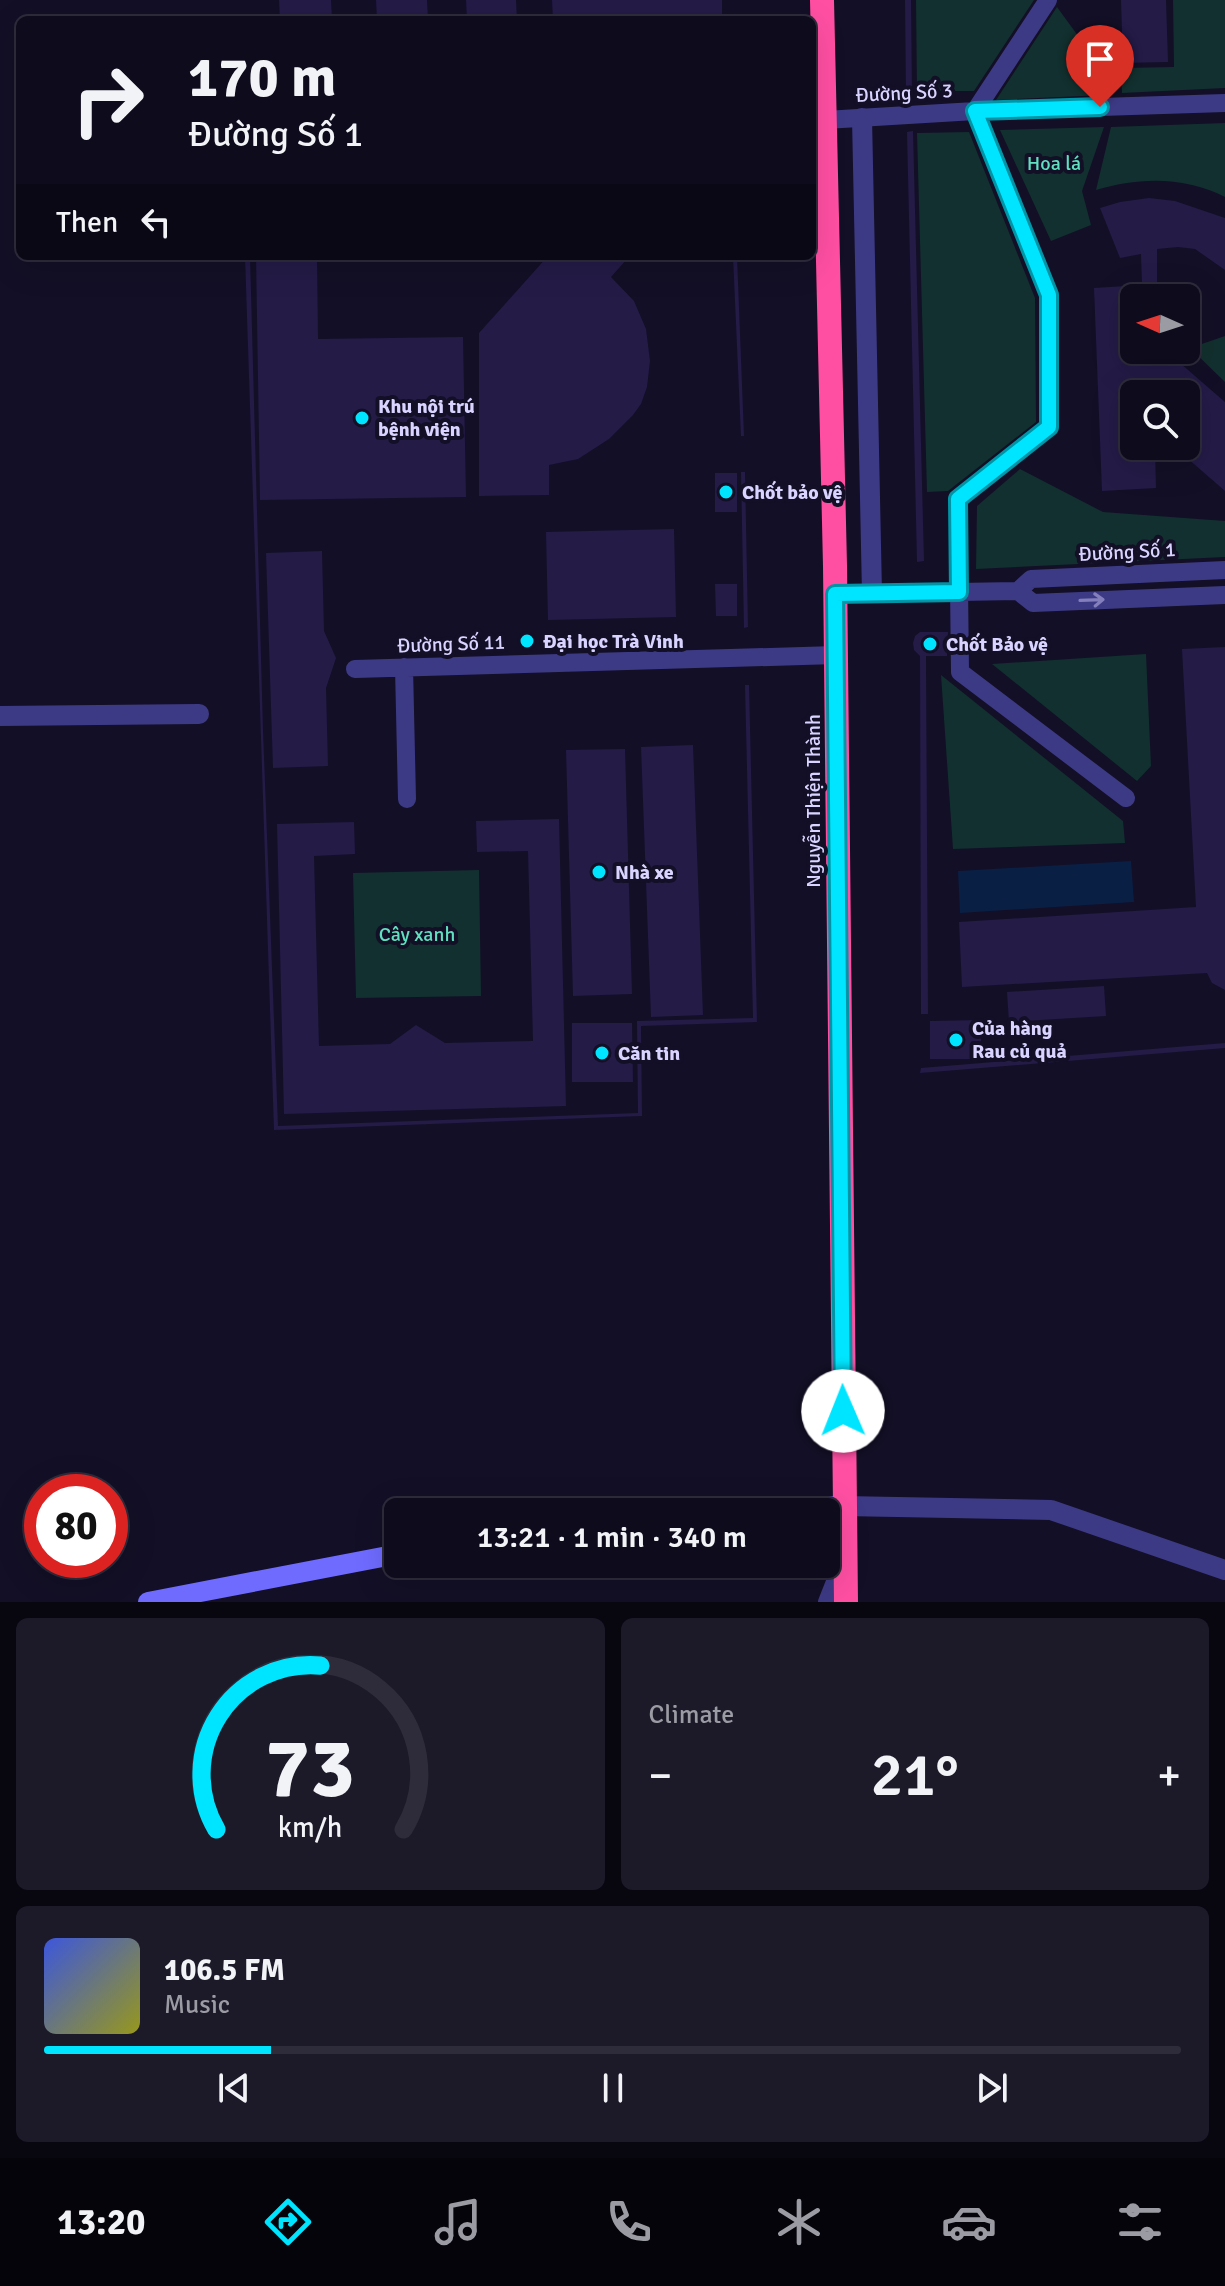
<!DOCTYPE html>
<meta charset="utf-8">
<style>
:root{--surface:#0e0b1c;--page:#1c1929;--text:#f1f3f6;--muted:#9b9ba3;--line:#2e2b3b;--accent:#00e5ff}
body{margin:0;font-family:Signika,sans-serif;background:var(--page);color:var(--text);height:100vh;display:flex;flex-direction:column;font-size:30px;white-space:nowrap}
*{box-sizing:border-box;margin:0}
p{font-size:26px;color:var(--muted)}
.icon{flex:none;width:44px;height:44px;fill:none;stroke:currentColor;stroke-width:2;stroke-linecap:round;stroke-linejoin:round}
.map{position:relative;height:1602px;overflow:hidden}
.drawer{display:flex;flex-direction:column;gap:16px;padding:16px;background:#08060f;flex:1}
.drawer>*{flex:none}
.guide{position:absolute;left:16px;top:16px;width:800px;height:244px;border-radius:12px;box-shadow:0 8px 32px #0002,0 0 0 2px var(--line);background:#0e0b1c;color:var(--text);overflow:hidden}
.needle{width:52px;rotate:273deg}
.tools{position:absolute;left:1120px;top:284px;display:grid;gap:16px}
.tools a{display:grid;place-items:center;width:80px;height:80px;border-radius:12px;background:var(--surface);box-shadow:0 8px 32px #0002,0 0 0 2px var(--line);font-size:40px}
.speed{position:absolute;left:24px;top:1474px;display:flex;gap:16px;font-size:40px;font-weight:700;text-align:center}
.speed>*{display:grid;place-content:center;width:104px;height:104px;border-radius:50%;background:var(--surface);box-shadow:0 8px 32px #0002,0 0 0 2px var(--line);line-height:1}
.speed .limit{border:12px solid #d22;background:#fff;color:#111}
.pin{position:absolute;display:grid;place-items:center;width:68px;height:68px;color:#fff;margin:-82px -34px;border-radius:50% 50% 50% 0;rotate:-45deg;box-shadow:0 0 8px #0007}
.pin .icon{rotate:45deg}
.me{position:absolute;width:88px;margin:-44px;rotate:359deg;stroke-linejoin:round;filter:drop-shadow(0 0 6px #0008)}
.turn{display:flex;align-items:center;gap:28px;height:168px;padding:0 40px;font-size:36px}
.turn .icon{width:104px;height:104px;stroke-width:2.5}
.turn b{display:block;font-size:56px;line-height:68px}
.then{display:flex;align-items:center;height:76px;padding:0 40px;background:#0003;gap:16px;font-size:30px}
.big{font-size:60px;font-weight:600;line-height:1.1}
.drawer .card{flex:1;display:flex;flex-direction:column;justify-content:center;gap:12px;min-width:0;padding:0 28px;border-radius:12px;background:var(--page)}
.drawer .dial{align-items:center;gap:0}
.dial svg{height:208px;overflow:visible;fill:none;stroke:var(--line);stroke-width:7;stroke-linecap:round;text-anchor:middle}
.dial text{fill:var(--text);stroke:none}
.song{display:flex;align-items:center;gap:24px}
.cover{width:96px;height:96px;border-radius:12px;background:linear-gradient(135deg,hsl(230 70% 55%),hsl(60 70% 35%))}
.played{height:8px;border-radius:4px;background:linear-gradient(90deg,var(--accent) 20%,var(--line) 20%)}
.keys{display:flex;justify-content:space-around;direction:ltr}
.heat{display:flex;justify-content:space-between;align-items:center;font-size:44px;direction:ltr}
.drawer .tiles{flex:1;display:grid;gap:16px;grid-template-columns:1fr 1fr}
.card:last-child{grid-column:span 2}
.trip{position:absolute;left:384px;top:1498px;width:456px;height:80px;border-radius:12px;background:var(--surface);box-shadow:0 8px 32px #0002,0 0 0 2px var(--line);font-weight:600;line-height:80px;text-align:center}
.menu{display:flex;height:128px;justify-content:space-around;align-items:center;background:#06040b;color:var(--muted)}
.menu .icon{width:56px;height:56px}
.menu .active{color:var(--accent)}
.menu b{font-size:36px;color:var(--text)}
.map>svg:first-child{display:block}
</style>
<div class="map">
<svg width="1225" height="1602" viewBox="0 0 1225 1602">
<rect width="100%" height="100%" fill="#130f26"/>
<!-- green -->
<path fill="#12302f" d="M916,0H1034L974,91H917Z
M1173,0H1225V88L1122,93L1121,68L1174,67Z
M1057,7L1103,70L1104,95L996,100Z
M1225,123V197C1185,176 1138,177 1096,190L1111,127Z
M1104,127L1082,191L1091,225L1051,241L1000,130Z
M969,132L1035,298L1036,422L948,491L927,492L917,133Z
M1225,336V382L1190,348Z
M1020,469L1103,512L1225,521V557L976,569L977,506Z
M1146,654L1151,766L1137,781L992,664Z
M941,675L1123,821L1125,843L953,849Z
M479,870L481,996L356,998L353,873Z"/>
<!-- water -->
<path fill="#0a1f44" d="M1131,861L1134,902L960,913L958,871Z"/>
<!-- building -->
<path fill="#241b47" d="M279,0H331L332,20H280Z
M376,0H427L428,20H377Z
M466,0H516L517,20H467Z
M552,0H722V20H553Z
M905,0H911L912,96H906Z
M1121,0H1166L1168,62L1123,63Z
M913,131L924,561L917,562L907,132Z
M1149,198L1175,201L1225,218V270L1195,249L1178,247L1157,249V298H1134V350H1165L1225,402V491L1179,451L1186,446V442L1199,426L1186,414V394H1134V446H1155L1156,488L1102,491L1094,288L1142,285L1141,254L1120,258L1100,208L1120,202Z
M245,256H250L263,730L278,1126L638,1113L637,1021L753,1018L745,685H749L757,1022L641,1026L642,1116L274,1130Z
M256,256H317L318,339L463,337L466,497L260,500Z
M548,256H623L627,259L611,277L634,301L646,329L650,361L647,387L641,404L633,415L609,439L578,459L549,465V495L479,496V333Z
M733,256H737L744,436H741Z
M741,472H745L748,627L744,628Z
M715,473H737V512H715Z
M674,529L676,617L548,620L546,532Z
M322,551L324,631L336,658L326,688L328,766L273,768L266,553Z
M715,584H737V616H716Z
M920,632H948L947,656H926L928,1014H921L920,656L914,650L913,643L915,636Z
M1225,647V990L1212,983L1207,973L962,987L959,922L1196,907L1182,649Z
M693,745L703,1015L651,1017L641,747Z
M625,749L632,994L573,996L566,750Z
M559,819L566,1106L284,1114L277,824L354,822L355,854L314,856L319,1046L390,1044L416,1025L445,1043L533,1041L528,851L477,852L476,821Z
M1104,986L1106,1016L1009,1022L1007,992Z
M981,1020V1059H930V1021Z
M572,1023H632L633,1082H572Z
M1225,1043V1048L920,1073L921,1068Z"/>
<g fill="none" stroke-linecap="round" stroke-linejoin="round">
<!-- lane -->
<path stroke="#3d3a85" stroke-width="18" d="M1048,0L975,111L1049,295V427L958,499L960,672L1126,798
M825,120L975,111L1225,103
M1018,591L1031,579L1225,570
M1018,591L1033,603L1225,595
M835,594L1018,591
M404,667L407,799
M355,669L836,655
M827,1602L842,1564"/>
<!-- street -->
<path stroke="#3d3a85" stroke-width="20" d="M862,118L872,593
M0,716L199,714
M843,1506L1051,1510L1225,1570"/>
<!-- secondary -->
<path stroke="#6f6bff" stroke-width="20" d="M623,1512L843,1506
M148,1602L398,1554"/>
<!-- highway -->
<path stroke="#ff4fa3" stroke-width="24" d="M822,0L835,566L846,1602"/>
</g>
<!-- one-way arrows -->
<defs><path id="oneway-shaft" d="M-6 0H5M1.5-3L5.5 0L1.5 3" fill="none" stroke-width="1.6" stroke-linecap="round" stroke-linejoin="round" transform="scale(2)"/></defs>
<use stroke="#837fbc" href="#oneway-shaft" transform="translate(1092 600) rotate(-2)"/>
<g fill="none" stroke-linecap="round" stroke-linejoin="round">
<!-- route casing -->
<g stroke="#0095a6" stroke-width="20">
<path id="route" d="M843,1411L835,594L959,592L958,499L1049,427V295L975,111L1100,107"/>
</g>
<!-- route -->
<use href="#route" stroke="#00e5ff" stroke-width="14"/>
</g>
<!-- markers -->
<g fill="#00e5ff" stroke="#130f26" stroke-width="3">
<circle cx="362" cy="418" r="8"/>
<circle cx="726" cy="492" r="8"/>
<circle cx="527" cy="641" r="8"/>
<circle cx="930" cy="644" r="8"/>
<circle cx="599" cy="872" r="8"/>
<circle cx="956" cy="1040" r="8"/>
<circle cx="602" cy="1053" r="8"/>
</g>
<g text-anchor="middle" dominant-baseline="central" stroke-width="8" stroke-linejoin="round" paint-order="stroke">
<!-- street labels -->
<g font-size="20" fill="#d9d4ff" stroke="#130f26">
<text transform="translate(904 93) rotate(-3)">Đường Số 3</text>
<text transform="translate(1127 552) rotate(-3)">Đường Số 1</text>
<text transform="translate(451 644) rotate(-2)">Đường Số 11</text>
<text transform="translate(813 801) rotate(-90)">Nguyễn Thiện Thành</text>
</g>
<!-- park labels -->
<g font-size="20" fill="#5fe0c0" stroke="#130f26">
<text x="1054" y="163">Hoa lá</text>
<text x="417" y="934">Cây xanh</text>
</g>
<!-- poi labels -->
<g font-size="20" font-weight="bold" fill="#d9d4ff" stroke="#130f26" text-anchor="start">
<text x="378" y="406">Khu nội trú<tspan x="378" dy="23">bệnh viện</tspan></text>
<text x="742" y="492">Chốt bảo vệ</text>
<text x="543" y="641">Đại học Trà Vinh</text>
<text x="946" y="644">Chốt Bảo vệ</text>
<text x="615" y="872">Nhà xe</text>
<text x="972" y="1028">Của hàng<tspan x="972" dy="23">Rau củ quả</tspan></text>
<text x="618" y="1053">Căn tin</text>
</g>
</g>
</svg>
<div class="tools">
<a><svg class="needle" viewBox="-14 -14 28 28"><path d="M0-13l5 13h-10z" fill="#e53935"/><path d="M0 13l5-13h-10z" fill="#9b9ba3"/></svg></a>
<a><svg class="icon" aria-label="search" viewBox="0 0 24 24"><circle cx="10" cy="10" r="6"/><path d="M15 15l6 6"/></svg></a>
</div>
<div class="speed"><div class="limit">80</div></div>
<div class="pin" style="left:1100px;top:107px;background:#d93025"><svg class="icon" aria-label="arrive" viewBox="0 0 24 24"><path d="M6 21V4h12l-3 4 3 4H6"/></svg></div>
<svg class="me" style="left:843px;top:1411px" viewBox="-20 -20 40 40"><circle r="19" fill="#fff"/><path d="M0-13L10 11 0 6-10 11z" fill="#00e5ff"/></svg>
<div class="trip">13:21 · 1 min · 340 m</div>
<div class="guide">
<div class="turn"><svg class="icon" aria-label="right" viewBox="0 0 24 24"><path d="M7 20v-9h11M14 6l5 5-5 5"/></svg><div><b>170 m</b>Đường Số 1</div></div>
<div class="then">Then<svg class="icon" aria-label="left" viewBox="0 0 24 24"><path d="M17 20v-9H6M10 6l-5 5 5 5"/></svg></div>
</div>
</div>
<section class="drawer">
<div class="tiles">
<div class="card dial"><svg viewBox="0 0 100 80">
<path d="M14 69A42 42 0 1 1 86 69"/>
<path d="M14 69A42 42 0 0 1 54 6" stroke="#00e5ff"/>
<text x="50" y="56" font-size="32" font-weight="700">73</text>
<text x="50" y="72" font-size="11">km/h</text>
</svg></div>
<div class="card"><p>Climate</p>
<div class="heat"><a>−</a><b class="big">21°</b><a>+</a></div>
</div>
<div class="card">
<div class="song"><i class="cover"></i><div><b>106.5 FM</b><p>Music</p></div></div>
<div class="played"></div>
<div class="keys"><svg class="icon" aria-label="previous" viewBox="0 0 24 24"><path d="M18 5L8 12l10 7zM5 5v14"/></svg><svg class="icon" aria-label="pause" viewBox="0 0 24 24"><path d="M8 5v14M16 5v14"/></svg><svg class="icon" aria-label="next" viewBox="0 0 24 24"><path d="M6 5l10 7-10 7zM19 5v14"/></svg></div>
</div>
</div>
</section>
<nav class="menu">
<b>13:20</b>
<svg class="icon active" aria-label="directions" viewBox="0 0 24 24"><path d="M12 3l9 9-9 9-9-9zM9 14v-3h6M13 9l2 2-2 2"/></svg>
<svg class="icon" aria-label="music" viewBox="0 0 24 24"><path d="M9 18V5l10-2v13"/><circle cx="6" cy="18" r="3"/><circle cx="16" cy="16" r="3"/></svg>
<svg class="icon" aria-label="phone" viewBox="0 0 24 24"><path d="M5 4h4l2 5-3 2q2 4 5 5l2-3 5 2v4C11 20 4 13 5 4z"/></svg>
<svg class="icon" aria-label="climate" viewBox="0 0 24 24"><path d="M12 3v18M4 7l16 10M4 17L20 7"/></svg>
<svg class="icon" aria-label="car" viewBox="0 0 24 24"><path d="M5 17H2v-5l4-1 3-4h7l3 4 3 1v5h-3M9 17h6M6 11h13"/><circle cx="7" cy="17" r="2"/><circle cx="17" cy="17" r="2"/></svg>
<svg class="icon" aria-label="filters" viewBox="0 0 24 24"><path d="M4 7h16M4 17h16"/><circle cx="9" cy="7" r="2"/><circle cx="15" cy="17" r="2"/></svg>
</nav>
